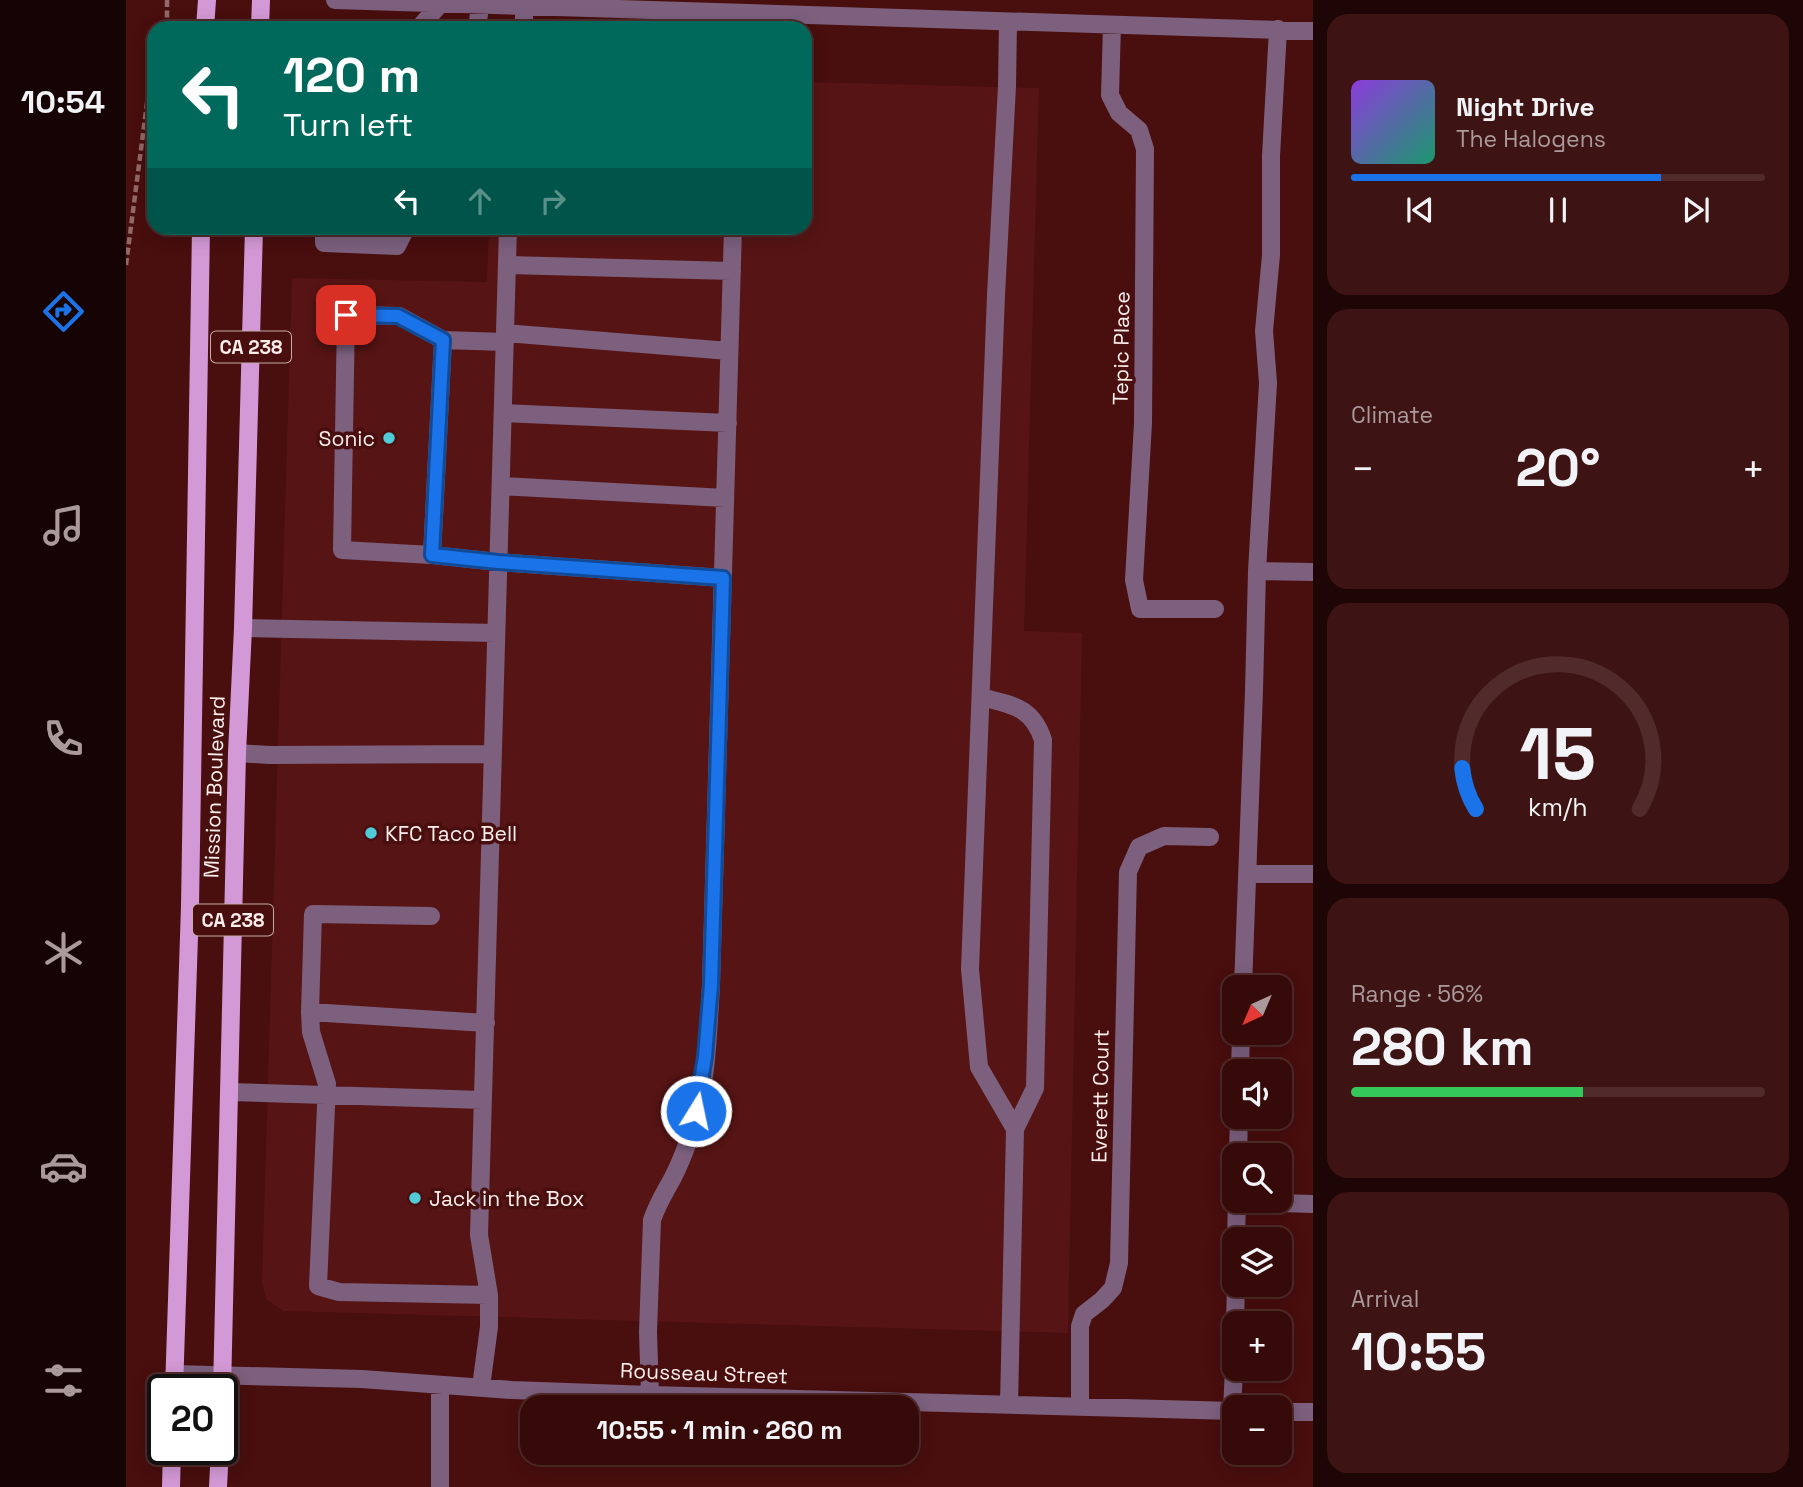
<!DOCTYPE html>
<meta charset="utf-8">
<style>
:root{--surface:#370a0a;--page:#3e1313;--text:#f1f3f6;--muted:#aa9a9c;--line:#512b2b;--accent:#1a73e8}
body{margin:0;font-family:"Space Grotesk",sans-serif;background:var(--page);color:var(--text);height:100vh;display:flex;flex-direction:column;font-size:26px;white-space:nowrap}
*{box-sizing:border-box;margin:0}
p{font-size:23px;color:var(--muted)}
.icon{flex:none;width:38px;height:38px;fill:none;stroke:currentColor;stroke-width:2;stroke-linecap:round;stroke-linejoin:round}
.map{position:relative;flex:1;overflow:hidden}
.drawer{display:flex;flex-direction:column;gap:14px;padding:14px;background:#1e0606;width:490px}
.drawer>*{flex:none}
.guide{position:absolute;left:21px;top:21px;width:665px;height:214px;border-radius:21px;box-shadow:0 4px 18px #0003,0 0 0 2px var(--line);background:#00695c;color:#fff;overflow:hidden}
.needle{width:46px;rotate:224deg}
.fabs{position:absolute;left:1096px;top:975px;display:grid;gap:14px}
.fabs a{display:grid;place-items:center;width:70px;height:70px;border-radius:14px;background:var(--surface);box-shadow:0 4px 18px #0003,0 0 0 2px var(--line);font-size:35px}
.speed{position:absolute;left:21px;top:1374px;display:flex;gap:14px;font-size:35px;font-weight:700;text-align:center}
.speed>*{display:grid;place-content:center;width:91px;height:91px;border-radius:50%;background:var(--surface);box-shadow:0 4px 18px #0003,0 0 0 2px var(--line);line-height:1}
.speed .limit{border:4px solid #111;border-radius:10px;background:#fff;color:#111}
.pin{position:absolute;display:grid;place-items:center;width:60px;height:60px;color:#fff;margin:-30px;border-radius:14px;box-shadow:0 4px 10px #0006}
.me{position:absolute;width:77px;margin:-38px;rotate:10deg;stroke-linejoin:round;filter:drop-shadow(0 0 5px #0008)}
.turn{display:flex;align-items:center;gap:24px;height:147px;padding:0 21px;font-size:32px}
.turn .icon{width:91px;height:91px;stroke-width:2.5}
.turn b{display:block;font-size:49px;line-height:60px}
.lanes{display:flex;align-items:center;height:66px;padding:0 21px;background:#0003;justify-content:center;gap:35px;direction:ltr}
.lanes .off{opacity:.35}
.big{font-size:52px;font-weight:700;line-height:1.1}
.drawer .widget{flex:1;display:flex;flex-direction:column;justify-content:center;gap:10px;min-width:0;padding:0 24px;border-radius:21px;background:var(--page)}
.drawer .dial{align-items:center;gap:0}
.dial svg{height:182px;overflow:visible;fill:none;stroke:var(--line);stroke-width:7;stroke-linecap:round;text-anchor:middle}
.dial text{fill:var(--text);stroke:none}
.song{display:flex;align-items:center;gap:21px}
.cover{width:84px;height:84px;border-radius:10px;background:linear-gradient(135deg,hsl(270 70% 55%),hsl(160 70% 35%))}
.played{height:7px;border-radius:4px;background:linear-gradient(90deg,var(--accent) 75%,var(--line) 75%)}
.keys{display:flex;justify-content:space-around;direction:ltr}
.heat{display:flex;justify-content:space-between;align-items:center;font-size:38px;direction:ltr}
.charge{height:10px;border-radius:5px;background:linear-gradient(90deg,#34c759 56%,var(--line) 0)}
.trip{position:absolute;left:394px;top:1395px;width:399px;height:70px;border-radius:21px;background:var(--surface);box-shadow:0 4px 18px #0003,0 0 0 2px var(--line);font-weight:700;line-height:70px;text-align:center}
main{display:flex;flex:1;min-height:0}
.dock{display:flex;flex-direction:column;width:126px;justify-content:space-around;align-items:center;background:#160404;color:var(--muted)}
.dock .icon{width:49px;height:49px}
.dock .on{color:var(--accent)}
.dock b{font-size:32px;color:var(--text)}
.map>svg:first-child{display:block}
</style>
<main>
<nav class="dock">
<b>10:54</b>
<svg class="icon on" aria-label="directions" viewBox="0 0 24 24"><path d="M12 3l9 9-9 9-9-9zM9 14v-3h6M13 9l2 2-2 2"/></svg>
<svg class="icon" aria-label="music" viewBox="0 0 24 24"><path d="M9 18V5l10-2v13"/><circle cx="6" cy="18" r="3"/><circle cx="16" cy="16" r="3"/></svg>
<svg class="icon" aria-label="phone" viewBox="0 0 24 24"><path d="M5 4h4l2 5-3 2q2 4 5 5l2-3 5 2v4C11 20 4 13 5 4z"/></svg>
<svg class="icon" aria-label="climate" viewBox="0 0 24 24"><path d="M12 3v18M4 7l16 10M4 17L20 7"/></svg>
<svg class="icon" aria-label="car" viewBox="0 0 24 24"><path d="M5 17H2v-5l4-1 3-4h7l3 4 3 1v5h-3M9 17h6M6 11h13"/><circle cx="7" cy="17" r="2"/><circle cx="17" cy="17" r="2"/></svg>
<svg class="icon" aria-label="filters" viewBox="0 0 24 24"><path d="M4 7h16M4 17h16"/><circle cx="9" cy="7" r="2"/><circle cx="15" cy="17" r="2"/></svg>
</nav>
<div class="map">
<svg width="1187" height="1487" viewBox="0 0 1187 1487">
<rect width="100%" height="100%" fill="#490e0e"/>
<!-- built -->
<path fill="#571414" d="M679,82L913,88L898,631L956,633L942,1333L157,1311L140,1299L136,1282L166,278L361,282L363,228H679Z"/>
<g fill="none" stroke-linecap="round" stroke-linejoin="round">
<!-- path -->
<path stroke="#926968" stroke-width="4.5" stroke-dasharray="7 3.5" stroke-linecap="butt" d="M41,0V28
M0,265L24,80L28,75"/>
<!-- minor -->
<path stroke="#7c607e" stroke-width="18" d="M209,0L1187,31
M882,22L881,86L870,295L844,969L853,1067L889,1129
M986,25L984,95L993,113L1013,130L1019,149L1017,423L1008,580L1014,609H1089
M293,28L314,4
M351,28L355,0
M398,28V5
M198,228V243L271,246L280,228
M381,265L606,271
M379,333L603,351
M379,342L317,340L273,316L220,315L216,550L306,555L372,562L597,578
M377,413L602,423
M375,486L599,498
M306,555L317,340
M1131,571L1187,572
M117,628L370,633
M855,697C885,705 906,706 917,740L909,1088L889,1129L883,1405
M111,753L144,755L366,754
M1121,874H1187
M305,916L187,914L184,1012L185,1032L201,1084L192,1286L213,1292L363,1295
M1117,987L1128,691L1131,571L1142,383L1138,331L1145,255V156L1152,29
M184,1012L360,1023
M1114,1071L1115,1032
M104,1092L357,1100
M1112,1155L1113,1116
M1111,1202L1187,1204
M1110,1239L1111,1200
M1109,1323L1110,1284
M48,1374L236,1379L386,1390L524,1395L1108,1411
M314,1385V1487
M355,1387L363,1327V1295L353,1235L382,228
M524,1395L522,1332L526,1220C531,1205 538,1194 545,1181C554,1165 560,1148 566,1131C581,1086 582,1032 585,985L607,228
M954,1407V1326L958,1314L976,1300L987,1288L993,1263L1002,872L1013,847L1038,836L1084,837
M1106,1411L1108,1368
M1153,1412H1187"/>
<!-- major -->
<path stroke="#d399d6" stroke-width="18" d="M79,28L81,0
M134,28L135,0
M48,1390L64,906L75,228
M96,1390L111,753L117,628L128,228
M45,1487L46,1449
M92,1487L94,1449"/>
</g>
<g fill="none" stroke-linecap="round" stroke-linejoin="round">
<!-- route casing -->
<g stroke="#114b97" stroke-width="18">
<path id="route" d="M220,315L272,316L317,340L306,555L372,562L597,578L585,985L579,1057L570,1111"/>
</g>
<!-- route -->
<use href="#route" stroke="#1a73e8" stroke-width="12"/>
</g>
<!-- markers -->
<g fill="#52cbd8" stroke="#490e0e" stroke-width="2.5">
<circle cx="263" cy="438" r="7"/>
<circle cx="245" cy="833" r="7"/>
<circle cx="289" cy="1198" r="7"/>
</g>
<g text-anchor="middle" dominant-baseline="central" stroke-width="7" stroke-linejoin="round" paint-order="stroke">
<!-- shield labels -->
<g fill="#490e0e" stroke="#c8aba9" stroke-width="2">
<rect x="85" y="331.5" width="80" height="31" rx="5"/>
<rect x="67" y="904.5" width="80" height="31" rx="5"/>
</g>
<g font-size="19" font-weight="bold" fill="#feeeec">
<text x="125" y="347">CA 238</text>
<text x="107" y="920">CA 238</text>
</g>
<!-- street labels -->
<g font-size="21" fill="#feeeec" stroke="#490e0e">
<text transform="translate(995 348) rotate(-89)">Tepic Place</text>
<text transform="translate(88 787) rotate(-88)">Mission Boulevard</text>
<text transform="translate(974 1096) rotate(-89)">Everett Court</text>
<text transform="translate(578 1373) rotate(2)">Rousseau Street</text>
</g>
<!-- poi labels -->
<g font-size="21" fill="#feeeec" stroke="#490e0e" text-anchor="start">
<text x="249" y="438" text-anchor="end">Sonic</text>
<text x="259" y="833">KFC Taco Bell</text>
<text x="303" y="1198">Jack in the Box</text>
</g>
</g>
</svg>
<div class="fabs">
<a><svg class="needle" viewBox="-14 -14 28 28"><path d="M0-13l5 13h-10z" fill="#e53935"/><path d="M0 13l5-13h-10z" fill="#aa9a9c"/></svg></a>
<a><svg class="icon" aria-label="sound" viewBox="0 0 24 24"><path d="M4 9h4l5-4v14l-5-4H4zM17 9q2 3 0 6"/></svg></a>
<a><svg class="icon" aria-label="search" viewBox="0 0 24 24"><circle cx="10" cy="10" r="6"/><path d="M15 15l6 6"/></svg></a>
<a><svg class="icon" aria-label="layers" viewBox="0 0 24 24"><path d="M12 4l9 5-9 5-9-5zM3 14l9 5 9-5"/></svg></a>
<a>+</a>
<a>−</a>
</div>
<div class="speed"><div class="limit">20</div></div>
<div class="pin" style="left:220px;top:315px;background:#d93025"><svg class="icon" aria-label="arrive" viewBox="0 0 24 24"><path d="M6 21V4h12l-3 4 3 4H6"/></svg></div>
<svg class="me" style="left:570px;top:1111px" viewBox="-20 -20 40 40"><circle r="17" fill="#1a73e8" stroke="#fff" stroke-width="3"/><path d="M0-11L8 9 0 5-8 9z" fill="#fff"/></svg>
<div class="trip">10:55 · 1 min · 260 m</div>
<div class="guide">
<div class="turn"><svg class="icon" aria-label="left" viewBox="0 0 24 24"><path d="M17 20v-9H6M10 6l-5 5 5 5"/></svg><div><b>120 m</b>Turn left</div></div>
<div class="lanes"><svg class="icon" aria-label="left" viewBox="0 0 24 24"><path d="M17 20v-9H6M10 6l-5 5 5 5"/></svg><svg class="icon off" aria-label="ahead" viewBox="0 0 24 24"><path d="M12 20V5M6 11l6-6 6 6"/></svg><svg class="icon off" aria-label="right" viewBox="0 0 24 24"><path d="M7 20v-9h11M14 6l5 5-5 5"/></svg></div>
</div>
</div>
<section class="drawer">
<div class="widget">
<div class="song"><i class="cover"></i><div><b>Night Drive</b><p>The Halogens</p></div></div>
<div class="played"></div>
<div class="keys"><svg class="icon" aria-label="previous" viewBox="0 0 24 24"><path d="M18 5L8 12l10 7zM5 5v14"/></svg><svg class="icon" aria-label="pause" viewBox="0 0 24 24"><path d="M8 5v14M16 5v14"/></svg><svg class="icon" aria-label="next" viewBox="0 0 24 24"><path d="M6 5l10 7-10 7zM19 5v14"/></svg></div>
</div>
<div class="widget"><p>Climate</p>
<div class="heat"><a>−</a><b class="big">20°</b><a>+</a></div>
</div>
<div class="widget dial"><svg viewBox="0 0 100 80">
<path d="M14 69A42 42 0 1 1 86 69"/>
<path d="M14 69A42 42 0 0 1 8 51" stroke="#1a73e8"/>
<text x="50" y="56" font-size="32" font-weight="700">15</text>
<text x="50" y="72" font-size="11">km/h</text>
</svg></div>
<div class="widget"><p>Range · 56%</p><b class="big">280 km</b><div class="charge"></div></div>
<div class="widget"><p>Arrival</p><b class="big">10:55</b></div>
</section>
</main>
